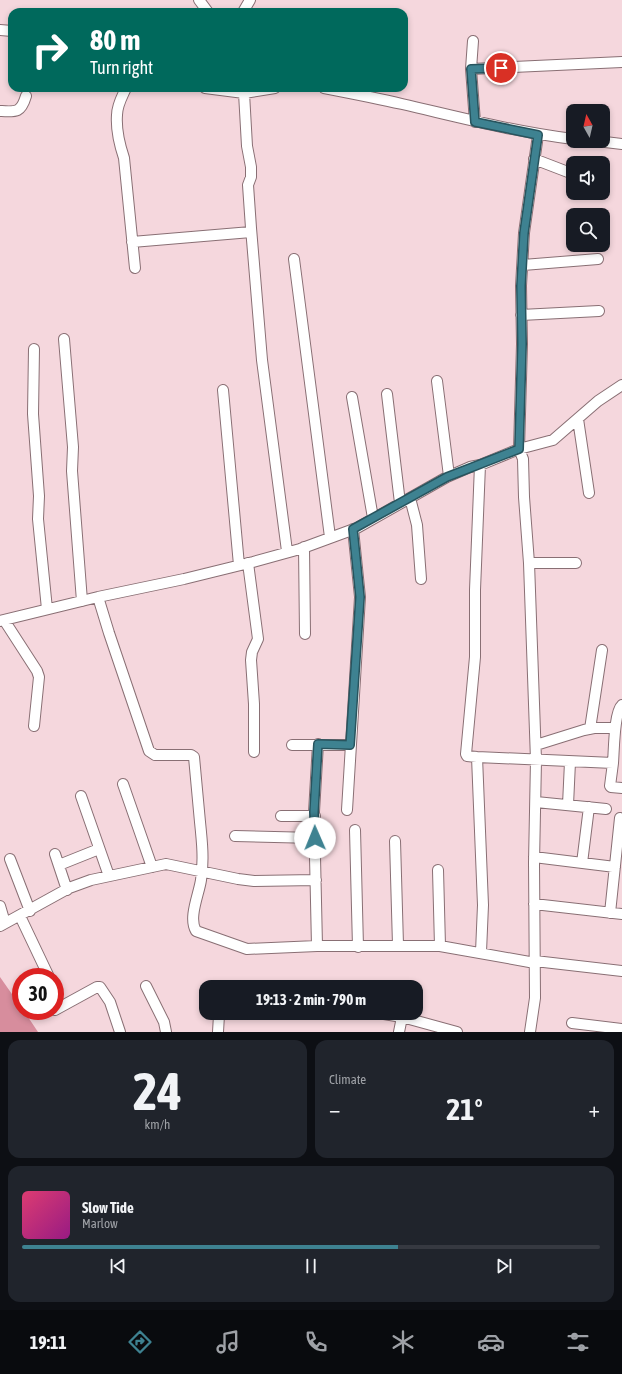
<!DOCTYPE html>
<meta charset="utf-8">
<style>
:root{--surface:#171b24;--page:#20242c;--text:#f1f3f6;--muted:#9ea1a6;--line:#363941;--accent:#3e8291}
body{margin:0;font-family:"Asap Condensed",sans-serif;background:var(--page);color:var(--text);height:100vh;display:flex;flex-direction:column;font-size:15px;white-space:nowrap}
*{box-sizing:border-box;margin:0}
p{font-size:13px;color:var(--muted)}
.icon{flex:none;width:22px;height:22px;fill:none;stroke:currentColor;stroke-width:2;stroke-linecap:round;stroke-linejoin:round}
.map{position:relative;height:1032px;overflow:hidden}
.side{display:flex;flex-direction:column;gap:8px;padding:8px;background:#0d0f14;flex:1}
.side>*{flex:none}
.guide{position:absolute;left:8px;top:8px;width:400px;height:84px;border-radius:12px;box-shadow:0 2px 6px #0003;background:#00695c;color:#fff;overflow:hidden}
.needle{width:26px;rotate:352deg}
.tools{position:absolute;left:566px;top:104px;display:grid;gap:8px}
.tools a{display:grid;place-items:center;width:44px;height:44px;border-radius:8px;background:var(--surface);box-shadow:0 2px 6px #0003;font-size:20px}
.speed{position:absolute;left:12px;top:968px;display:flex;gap:8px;font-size:20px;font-weight:700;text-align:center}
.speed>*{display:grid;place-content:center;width:52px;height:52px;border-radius:50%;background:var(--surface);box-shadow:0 2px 6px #0003;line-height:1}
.speed .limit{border:6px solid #d22;background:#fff;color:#111}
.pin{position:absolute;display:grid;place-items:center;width:34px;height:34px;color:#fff;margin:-17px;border:2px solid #fff;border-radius:50%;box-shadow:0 1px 4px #0007}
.me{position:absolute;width:44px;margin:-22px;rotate:359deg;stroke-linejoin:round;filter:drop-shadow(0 0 3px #0008)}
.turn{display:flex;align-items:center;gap:14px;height:84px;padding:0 16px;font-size:18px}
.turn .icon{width:52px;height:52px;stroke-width:2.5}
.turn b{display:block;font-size:28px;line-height:34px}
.big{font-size:30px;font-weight:700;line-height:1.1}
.side .widget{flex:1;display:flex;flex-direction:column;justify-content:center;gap:6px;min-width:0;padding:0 14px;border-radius:12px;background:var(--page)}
.side .dial{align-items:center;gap:0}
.dial b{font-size:52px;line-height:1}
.song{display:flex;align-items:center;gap:12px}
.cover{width:48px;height:48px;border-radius:6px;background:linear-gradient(135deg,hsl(340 70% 55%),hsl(310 70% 35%))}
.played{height:4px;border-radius:2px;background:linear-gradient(90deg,var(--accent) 65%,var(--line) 65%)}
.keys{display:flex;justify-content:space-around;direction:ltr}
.heat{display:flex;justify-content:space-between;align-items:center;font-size:22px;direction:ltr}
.side .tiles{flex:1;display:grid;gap:8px;grid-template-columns:1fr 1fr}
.widget:last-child{grid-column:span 2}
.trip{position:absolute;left:199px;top:980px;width:224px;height:40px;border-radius:12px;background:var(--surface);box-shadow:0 2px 6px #0003;font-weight:700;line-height:40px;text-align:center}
.tab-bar{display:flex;height:64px;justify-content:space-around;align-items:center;background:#090b0e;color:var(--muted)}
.tab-bar .icon{width:28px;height:28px}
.tab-bar .active{color:var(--accent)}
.tab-bar b{font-size:18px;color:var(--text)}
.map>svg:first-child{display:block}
</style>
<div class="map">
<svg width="622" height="1032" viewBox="0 0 622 1032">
<rect width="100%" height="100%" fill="#f5d7dd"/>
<!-- water -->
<path fill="#d78d9d" d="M0,977L21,1007V1011H24L38,1032H0Z"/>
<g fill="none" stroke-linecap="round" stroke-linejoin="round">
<!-- street casing -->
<g stroke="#896f74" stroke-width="12">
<path id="street" d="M199,0L208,12
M243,12L250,0
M0,30L12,31
M473,41L471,69L475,122
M471,69L622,62
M126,88C122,97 117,105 117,115C116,128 120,146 124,158L135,268
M205,88L244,93L275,88
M324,88C350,93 376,98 402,104C459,117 515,132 573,139
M244,93L247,146L251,167V177L248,185L251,228L262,360L287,551
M0,111C16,112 21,113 26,96
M597,141L622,144
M534,159L573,174
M132,242L251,232
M294,259L330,537
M523,265L598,259
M521,315L599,311
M64,339L73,447L72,471L82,601
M34,349L33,414L39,496L38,519L47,609
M437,381L449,476
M223,390L239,565
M387,394L400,503
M352,397L373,518
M578,419L589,493
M480,465L475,590V657L466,754L467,756L477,757L613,763L610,786L611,787L622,788
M410,498L417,525L421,579
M304,547L305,634
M248,563L258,639L252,652L251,660L254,704V752
M529,563H576
M98,597L109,633L149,751L155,755H191L194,757C196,779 198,800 200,822C202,841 204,860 201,880C199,894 188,918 196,931L247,949L317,946H440
M4,620L37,671L39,677L34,726
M0,621L98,597L184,579L253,562L300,549L357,528L447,477L470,467L480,465L519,449L553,440L598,401L622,385
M590,729L602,650
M292,745H350
M536,745L584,730L594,728H615
M477,757L483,905L481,952
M613,763C614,751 614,712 622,705
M123,784L152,867
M81,796L109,876
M536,802L606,809
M568,805L570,762
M347,810L360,597L353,529
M281,816H315
M355,830L358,947
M235,836L315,838
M395,841L398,945
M55,854L67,890
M534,857L615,867
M10,859L30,911
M582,863L589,807
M59,865L99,849
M438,870L440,946L535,963
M534,904L622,914
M0,906L5,923
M610,913L620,818
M20,916L49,977
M0,926L69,888L91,880L166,864L238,879L254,881L316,880
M317,946L314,812L318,744
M535,961L622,971
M146,986L164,1022L166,1032
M55,1010L97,987H100L110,1002L120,1032
M378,1013L402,1017L457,1032
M572,1023L622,1029
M218,1032L219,1015
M399,1032L402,1017
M530,1032L535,998L534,863L536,760L529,563L524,497L523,459L519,449L522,344L521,286L524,233L538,135"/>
</g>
<!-- street -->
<use href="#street" stroke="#fff" stroke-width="10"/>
</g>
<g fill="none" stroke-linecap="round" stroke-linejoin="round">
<!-- route casing -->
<g stroke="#28545e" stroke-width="10">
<path id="route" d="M315,838L314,812L318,744L350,745L360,597L353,529L447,477L519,449L522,344L521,286L524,233L538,135L475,122L471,69L501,68"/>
</g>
<!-- route -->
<use href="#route" stroke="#3e8291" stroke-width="7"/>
</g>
</svg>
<div class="tools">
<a><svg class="needle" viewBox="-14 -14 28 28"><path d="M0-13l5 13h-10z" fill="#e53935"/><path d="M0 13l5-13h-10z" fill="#9ea1a6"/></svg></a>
<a><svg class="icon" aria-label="sound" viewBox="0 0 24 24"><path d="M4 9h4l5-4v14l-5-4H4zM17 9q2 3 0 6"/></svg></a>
<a><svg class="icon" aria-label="search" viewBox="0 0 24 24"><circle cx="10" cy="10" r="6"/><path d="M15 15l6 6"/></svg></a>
</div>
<div class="speed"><div class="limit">30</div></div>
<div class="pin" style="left:501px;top:68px;background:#d93025"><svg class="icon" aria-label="arrive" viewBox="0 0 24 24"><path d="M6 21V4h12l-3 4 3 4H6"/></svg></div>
<svg class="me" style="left:315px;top:838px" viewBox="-20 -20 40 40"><circle r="19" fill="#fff"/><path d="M0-13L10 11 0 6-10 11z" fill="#3e8291"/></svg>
<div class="trip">19:13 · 2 min · 790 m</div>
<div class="guide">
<div class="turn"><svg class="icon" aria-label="right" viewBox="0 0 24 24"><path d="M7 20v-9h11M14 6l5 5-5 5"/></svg><div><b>80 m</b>Turn right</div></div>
</div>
</div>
<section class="side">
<div class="tiles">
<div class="widget dial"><b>24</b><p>km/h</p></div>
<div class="widget"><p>Climate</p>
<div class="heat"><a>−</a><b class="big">21°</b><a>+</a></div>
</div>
<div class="widget">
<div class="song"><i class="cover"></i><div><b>Slow Tide</b><p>Marlow</p></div></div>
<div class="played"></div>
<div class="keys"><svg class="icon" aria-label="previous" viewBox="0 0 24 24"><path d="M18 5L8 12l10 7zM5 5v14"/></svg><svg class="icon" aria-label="pause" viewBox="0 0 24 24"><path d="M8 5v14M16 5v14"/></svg><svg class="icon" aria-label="next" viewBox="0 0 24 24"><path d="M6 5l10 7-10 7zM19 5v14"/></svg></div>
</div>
</div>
</section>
<nav class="tab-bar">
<b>19:11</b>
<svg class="icon active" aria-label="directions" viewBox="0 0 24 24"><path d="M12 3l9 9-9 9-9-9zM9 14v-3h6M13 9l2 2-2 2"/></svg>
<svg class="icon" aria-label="music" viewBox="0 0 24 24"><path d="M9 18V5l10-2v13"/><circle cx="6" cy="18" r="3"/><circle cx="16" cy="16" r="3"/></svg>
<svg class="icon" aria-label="phone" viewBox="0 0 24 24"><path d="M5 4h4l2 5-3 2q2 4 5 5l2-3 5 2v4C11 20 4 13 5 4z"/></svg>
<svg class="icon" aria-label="climate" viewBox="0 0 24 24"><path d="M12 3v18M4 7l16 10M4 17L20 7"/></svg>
<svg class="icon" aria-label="car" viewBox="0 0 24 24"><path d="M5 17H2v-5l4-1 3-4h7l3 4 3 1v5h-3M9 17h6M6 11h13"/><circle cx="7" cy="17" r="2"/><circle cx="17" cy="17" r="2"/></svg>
<svg class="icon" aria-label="filters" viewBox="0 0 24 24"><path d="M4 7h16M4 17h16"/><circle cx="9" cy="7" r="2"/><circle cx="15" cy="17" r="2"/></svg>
</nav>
